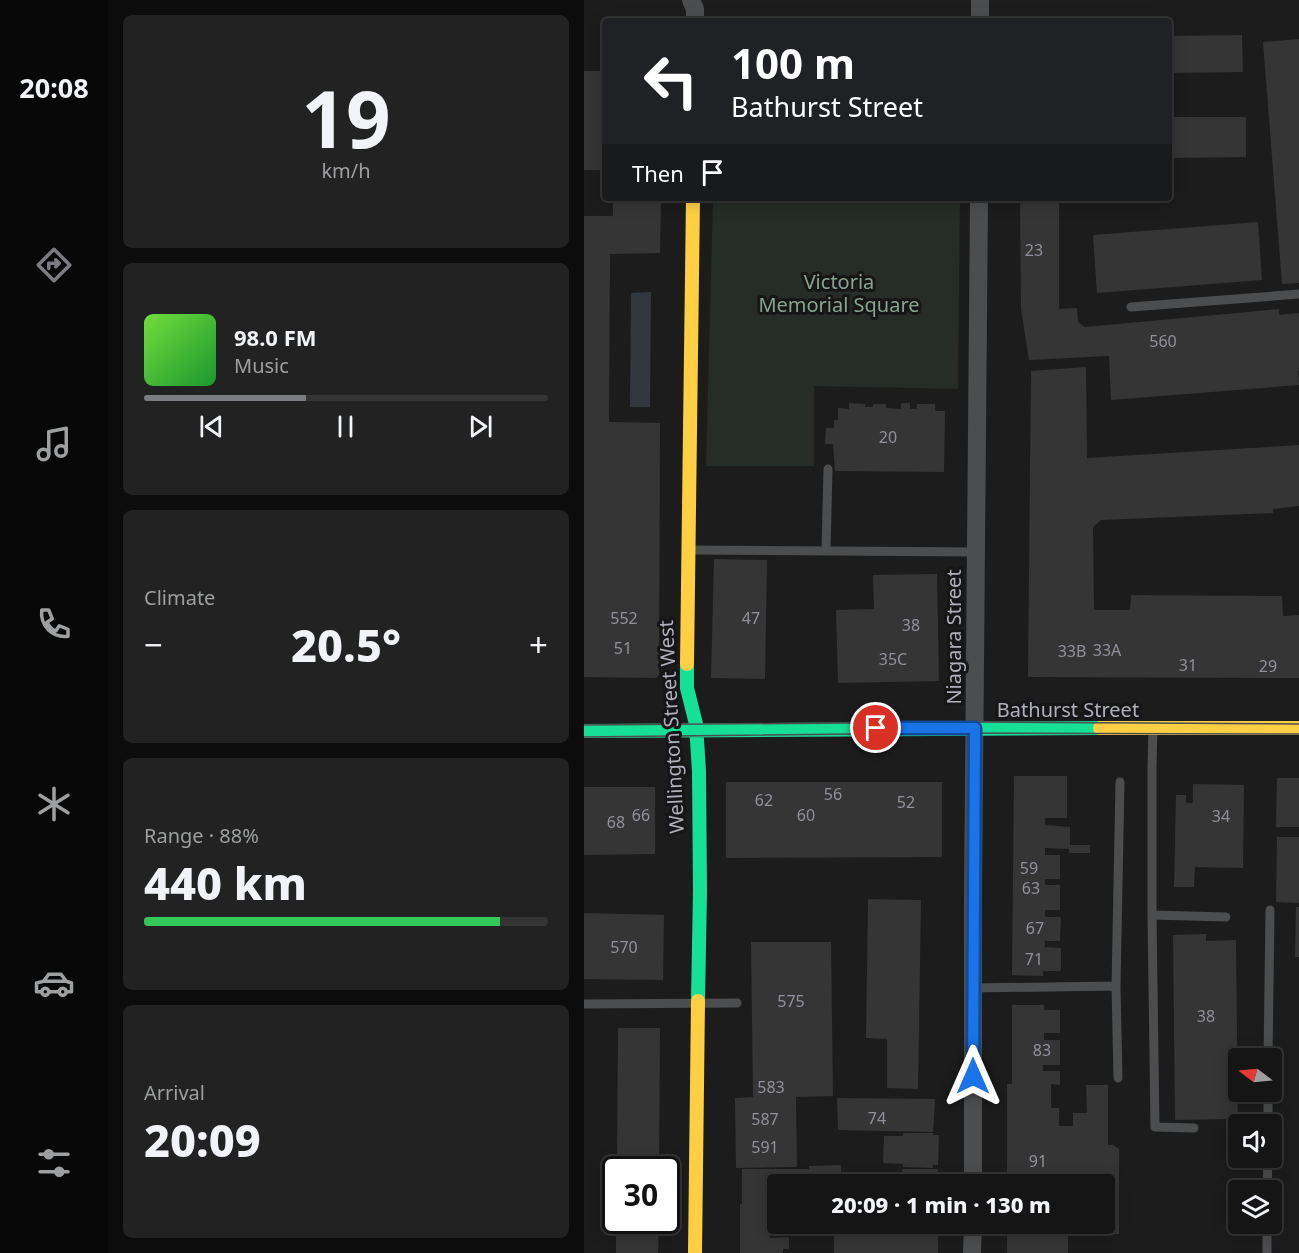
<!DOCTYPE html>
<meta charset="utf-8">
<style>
:root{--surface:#151515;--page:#222;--text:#f1f3f6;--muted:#9d9fa0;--line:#343434;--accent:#7c7c83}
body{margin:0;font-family:"Noto Sans",sans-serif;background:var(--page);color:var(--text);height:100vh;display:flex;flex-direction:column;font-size:22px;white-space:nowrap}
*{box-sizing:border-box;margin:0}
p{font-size:20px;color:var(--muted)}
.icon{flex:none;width:33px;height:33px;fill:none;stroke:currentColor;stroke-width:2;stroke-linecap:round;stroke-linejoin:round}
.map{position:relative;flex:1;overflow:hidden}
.panel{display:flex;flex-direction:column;gap:15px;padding:15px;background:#0c0c0c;width:476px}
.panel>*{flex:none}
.top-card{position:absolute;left:18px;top:18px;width:570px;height:183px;border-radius:6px;box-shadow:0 3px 15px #0003,0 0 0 2px var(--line);background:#202124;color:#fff;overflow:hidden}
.needle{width:39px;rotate:286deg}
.fabs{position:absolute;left:644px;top:1048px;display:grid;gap:12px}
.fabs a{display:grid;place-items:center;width:54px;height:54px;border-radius:6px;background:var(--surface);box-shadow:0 3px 15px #0003,0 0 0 2px var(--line);font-size:30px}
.speed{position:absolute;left:18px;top:1156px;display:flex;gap:12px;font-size:30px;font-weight:700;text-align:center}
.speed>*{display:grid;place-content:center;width:78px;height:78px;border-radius:50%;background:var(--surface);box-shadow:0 3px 15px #0003,0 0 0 2px var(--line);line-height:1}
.speed .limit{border:3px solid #111;border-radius:9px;background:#fff;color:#111}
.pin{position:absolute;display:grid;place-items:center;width:51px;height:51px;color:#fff;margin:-26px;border:3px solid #fff;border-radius:50%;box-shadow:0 2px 6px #0007}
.me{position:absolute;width:66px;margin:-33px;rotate:0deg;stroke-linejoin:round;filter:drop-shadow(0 0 4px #0008)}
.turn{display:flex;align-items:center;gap:21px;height:126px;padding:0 30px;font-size:27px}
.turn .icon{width:78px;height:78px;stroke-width:2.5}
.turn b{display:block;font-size:42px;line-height:51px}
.then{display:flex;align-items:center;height:57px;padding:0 30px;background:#0003;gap:12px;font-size:22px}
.big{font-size:45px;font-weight:800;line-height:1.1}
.panel .widget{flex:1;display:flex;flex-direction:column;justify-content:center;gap:9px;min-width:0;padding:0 21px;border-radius:9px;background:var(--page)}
.panel .dial{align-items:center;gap:0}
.dial b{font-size:78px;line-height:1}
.song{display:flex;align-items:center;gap:18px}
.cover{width:72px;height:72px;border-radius:9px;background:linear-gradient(135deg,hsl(100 70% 55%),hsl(130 70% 35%))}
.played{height:6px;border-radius:3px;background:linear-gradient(90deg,var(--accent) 40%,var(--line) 40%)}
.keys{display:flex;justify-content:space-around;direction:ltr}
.heat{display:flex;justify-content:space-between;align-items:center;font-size:33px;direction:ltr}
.charge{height:9px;border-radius:4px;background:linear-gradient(90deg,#34c759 88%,var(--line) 0)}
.trip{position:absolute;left:183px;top:1174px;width:348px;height:60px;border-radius:6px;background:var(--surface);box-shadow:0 3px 15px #0003,0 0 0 2px var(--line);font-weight:800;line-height:60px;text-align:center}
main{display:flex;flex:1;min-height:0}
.dock{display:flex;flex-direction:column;width:108px;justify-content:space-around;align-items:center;background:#080808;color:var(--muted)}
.dock .icon{width:42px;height:42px}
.dock .active{color:var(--accent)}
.dock b{font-size:27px;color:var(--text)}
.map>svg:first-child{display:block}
</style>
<main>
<nav class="dock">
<b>20:08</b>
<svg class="icon active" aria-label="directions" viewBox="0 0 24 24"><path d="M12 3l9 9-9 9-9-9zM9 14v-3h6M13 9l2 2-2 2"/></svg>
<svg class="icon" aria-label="music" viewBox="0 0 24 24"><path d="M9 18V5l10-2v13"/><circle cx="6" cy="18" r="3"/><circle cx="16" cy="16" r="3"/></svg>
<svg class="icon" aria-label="phone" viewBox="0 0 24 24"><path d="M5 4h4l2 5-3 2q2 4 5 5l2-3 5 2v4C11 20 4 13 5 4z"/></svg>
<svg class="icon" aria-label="climate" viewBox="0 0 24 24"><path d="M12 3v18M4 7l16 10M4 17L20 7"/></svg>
<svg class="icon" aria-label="car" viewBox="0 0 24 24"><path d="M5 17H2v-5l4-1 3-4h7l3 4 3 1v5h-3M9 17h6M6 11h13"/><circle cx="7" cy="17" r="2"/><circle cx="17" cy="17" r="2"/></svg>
<svg class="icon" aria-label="filters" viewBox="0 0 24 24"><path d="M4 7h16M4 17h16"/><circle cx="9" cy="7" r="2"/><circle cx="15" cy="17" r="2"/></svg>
</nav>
<section class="panel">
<div class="widget dial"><b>19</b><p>km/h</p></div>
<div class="widget">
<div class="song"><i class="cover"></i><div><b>98.0 FM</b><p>Music</p></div></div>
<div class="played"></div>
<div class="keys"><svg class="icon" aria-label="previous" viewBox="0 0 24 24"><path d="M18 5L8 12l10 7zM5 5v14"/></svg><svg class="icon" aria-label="pause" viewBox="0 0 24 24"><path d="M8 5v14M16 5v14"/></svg><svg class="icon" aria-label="next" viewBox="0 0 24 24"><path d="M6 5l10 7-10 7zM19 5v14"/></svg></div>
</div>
<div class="widget"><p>Climate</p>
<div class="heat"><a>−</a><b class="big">20.5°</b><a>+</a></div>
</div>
<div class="widget"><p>Range · 88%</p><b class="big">440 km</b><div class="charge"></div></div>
<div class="widget"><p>Arrival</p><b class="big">20:09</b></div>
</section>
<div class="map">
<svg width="716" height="1253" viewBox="0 0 716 1253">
<rect width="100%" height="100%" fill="#1c1c1c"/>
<!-- green -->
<path fill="#262c27" d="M129,198H376L374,389L230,386V466H122Z"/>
<!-- water -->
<path fill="#32363f" d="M67,292L66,407H46L47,293Z"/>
<!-- building -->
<path fill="#353536" d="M658,35L659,72L585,73V36Z
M716,39V283L698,284L679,42Z
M0,71H21V170H0Z
M585,117H662V157L585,158Z
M29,198H77L76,253L26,254L25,422L76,423L75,675L72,678L0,677V216H29Z
M436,198H475V309L493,308L494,322L501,327L695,309V315L716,313V371H714L715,385L527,400L525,356L445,360L437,309Z
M674,222L678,280L513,293L509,235Z
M502,367L503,458L716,445V506L689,509V513L517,520L509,527L510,610H546L547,595L698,596L699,616L716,615V678L444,677L447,371Z
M265,403L281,404V407H289V404H302V408L317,409V403H326V409H333V404H351V411H361L360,472L251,471L249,444H241L242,428H250V420H254V408L265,409Z
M130,559L183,560L181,679L127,678Z
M353,574L355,681L254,683L252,610L290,609L289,575Z
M430,776H483V818H461V825L486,827V845H506V853H485V849L461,848V855H476V879H461V885H476V910H461V917H477L476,941H461V947L477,948V971H459V976L428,975Z
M693,778H716V827H692Z
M142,782H358V857L142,858Z
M609,784L660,785L659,868L611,867L610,887H590L592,795H602V803H609Z
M0,787H71V854L0,855Z
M693,837H716V903L692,902Z
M284,899L337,900L334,1089L303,1088V1039L282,1038Z
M712,907H716V957H711Z
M0,913L80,915L79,980L0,979Z
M622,934V941L652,940L654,1127H642V1119L591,1120L589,935Z
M167,942H247L249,1096L212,1097L213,1167L152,1168L151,1098L169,1097Z
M428,1005H460V1010H476V1033H460V1040H476V1065H459V1071H476V1085L467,1084V1108H475V1126H489V1113H503L502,1085H524V1145H529L535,1149V1234H484V1253H423V1224H520V1185H423V1084H428Z
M34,1028H76L75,1170H33Z
M253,1098L351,1099L349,1132L254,1130Z
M319,1133H349V1135H355L354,1165H349V1168L319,1167V1164L299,1163L300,1136H319Z
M257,1165V1185H241V1179H216V1185H194V1224H216V1229H185L186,1238L205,1237V1249H199V1253H156V1204H158V1169H225V1166Z
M318,1169H354V1183H351V1185H291V1172L318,1173Z
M32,1221H75L74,1253H32Z
M250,1224H354V1253H250Z"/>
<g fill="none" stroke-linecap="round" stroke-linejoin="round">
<!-- lane -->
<path stroke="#4c4d4e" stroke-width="9" d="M547,307L716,294
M107,550L392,552
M242,551L244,469
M569,728L568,767V915L571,1127L610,1128
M568,915L642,917
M389,988L532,986
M0,1004L153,1003
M684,1059L686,910
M534,1078L532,986L536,782
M684,1125V1092
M683,1191L684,1158
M683,1253V1224"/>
<!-- street -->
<path stroke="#4c4d4e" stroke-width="18" d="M107,0L111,9V21
M396,21V0
M389,1185V895L395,198
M388,1253L389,1224"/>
<!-- fast -->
<path stroke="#16e098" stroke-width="14" d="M103,664V688L112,724L115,771L116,891L114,1001
M0,731L516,728"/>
<!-- slow -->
<path stroke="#ffcf43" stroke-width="14" d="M103,664L109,198
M516,728H716
M111,1253L114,1001"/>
<!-- tram -->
<path stroke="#4d4d50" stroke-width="1.5" d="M0,725L391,722L716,724
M0,737L363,733L716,734"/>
</g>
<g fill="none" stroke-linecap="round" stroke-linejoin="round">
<!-- route casing -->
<g stroke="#114b97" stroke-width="15">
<path id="route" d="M292,728H391L389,1076"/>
</g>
<!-- route -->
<use href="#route" stroke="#1a73e8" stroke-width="10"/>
</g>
<g text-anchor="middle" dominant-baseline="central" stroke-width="6" stroke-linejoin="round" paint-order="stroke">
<!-- number labels -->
<g font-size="16" fill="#90919a">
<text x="450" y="250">23</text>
<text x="579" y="341">560</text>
<text x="304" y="437">20</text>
<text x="40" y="618">552</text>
<text x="167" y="618">47</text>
<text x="327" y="625">38</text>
<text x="39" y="648">51</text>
<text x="523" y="650">33A</text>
<text x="488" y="651">33B</text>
<text x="309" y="659">35C</text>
<text x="604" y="665">31</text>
<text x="684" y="666">29</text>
<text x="249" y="794">56</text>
<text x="180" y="800">62</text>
<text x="322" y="802">52</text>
<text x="57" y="815">66</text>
<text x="222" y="815">60</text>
<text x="637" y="816">34</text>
<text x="32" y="822">68</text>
<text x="445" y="868">59</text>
<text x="447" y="888">63</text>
<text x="451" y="928">67</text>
<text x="40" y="947">570</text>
<text x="450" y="959">71</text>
<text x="207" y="1001">575</text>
<text x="622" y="1016">38</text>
<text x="458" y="1050">83</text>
<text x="187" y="1087">583</text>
<text x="293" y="1118">74</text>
<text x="181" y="1119">587</text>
<text x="181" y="1147">591</text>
<text x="454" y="1161">91</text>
</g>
<!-- park labels -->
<g font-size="20" fill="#88a48f" stroke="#161618">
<text x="255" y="281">Victoria<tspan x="255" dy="23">Memorial Square</tspan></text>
</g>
<!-- street labels -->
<g font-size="20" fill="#afb0bb" stroke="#161618">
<text transform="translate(369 637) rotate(-90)">Niagara Street</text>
<text x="484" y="709">Bathurst Street</text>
<text transform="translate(87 727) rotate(-93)">Wellington Street West</text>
</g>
</g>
</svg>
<div class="fabs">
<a><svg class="needle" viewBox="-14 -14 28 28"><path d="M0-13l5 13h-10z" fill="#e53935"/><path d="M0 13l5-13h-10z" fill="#9d9fa0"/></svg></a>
<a><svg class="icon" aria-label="sound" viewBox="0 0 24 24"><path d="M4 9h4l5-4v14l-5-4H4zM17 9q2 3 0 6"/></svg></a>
<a><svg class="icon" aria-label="layers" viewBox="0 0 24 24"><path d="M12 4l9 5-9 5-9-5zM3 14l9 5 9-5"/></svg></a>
</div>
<div class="speed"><div class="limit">30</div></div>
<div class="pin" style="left:292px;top:728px;background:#d93025"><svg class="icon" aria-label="arrive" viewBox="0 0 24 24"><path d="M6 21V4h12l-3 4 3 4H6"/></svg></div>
<svg class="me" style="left:389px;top:1076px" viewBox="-20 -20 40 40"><path d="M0-17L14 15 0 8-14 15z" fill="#1a73e8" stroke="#fff" stroke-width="4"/></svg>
<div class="trip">20:09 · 1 min · 130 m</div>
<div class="top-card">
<div class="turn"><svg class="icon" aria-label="left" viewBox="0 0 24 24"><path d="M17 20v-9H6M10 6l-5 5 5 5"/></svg><div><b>100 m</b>Bathurst Street</div></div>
<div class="then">Then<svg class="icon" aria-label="arrive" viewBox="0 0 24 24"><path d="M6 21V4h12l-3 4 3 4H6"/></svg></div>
</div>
</div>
</main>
